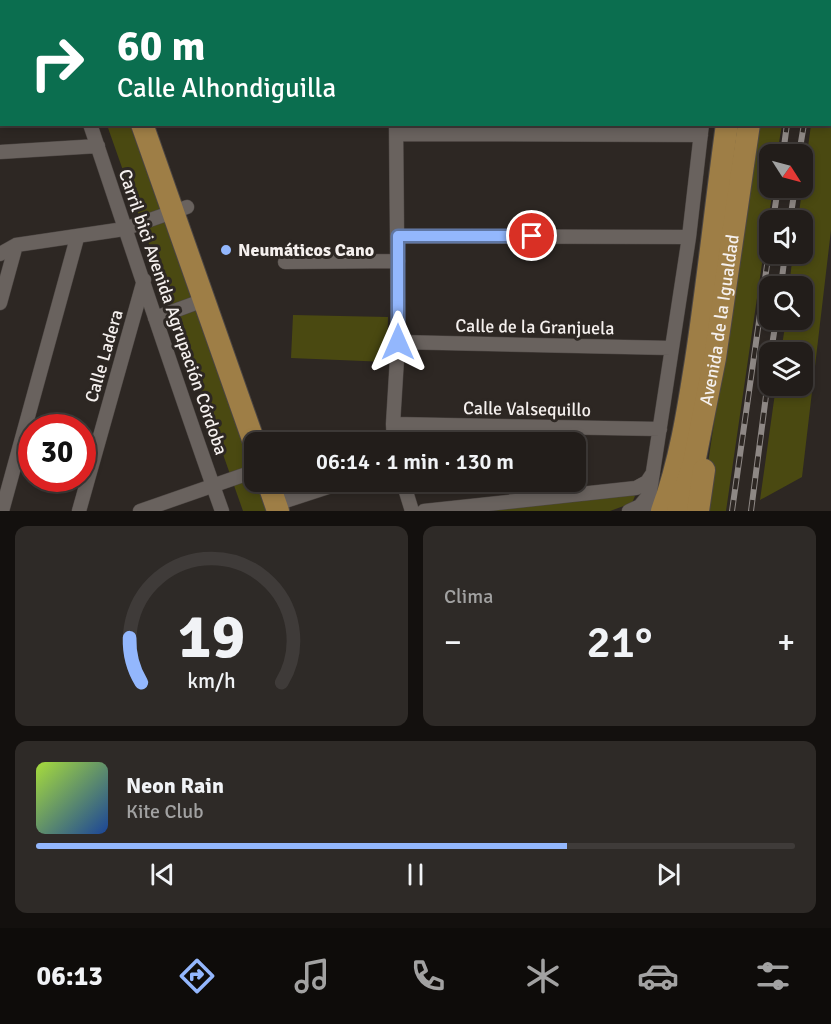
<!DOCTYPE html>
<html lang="es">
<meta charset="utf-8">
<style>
:root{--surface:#221d1a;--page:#2e2a27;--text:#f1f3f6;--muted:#a2a2a2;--line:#3f3b39;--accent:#93b7fd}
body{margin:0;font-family:Signika,sans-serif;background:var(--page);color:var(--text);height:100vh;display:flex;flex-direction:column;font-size:22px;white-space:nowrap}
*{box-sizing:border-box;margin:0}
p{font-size:20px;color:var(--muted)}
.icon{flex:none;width:33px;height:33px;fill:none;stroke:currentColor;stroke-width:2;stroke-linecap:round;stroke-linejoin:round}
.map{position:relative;height:511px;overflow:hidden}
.drawer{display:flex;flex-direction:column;gap:15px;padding:15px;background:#13100e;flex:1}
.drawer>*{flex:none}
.top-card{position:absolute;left:0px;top:0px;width:831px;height:126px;box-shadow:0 3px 9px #0003,0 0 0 2px var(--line);background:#0b6e4f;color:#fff;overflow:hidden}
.needle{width:39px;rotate:126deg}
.tools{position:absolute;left:759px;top:144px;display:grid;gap:12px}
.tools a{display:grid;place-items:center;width:54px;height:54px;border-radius:12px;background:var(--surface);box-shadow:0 3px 9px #0003,0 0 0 2px var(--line);font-size:30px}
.speed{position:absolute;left:18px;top:414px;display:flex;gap:12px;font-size:30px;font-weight:700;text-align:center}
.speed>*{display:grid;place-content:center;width:78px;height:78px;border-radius:50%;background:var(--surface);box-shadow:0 3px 9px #0003,0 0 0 2px var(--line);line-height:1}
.speed .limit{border:9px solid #d22;background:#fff;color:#111}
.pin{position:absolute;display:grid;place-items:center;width:51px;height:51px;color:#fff;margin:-26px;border:3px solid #fff;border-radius:50%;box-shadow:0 2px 6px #0007}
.me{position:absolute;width:66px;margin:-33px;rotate:0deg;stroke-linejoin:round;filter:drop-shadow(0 0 4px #0008)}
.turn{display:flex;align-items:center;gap:21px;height:126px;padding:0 18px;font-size:27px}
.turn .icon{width:78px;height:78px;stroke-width:2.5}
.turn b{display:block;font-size:42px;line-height:51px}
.big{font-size:45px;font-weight:600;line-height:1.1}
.drawer .card{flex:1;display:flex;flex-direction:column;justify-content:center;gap:9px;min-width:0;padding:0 21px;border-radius:12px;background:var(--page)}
.drawer .dial{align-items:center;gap:0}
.dial svg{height:156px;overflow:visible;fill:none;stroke:var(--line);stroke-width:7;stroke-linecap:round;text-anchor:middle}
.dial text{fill:var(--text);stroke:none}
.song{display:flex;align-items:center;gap:18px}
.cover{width:72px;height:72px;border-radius:9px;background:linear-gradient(135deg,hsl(80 70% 55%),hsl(220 70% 35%))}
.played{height:6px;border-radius:3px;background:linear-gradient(90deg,var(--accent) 70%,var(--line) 70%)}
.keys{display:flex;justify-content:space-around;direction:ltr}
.heat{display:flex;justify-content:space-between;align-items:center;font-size:33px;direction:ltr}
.drawer .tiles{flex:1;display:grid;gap:15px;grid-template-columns:1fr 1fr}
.card:last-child{grid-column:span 2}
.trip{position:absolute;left:244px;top:432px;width:342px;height:60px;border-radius:12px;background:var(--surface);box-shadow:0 3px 9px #0003,0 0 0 2px var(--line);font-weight:600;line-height:60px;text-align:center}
.dock{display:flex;height:96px;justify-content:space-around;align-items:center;background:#0e0c0a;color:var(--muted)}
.dock .icon{width:42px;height:42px}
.dock .selected{color:var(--accent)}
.dock b{font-size:27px;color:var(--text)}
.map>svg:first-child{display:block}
</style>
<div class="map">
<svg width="831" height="511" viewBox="0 0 831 511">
<rect width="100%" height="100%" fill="#2d2723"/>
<!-- green -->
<path fill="#4a4911" d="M107,125H130L266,511H243Z
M758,125H782L777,154H770V188H773L726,511H701Z
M811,125H829L831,127V230L802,477L760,500L776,386H802V352H781L786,320H802V286H789L793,254H802V220H798Z
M293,315L388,317L387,362L291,358Z
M633,494L635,496L632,503L610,511H468Z"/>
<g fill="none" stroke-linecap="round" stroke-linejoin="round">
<!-- street casing -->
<g stroke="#4c4643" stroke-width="15">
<path id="street" d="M48,0V2
M394,0V2
M540,2L541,0
M597,2V0
M656,2V0
M719,2V0
M0,68L2,73
M90,124C134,254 176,383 222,511
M397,134L701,135
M0,152L98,146
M398,236L689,237
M0,254L16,245L124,229L187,207
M285,262L398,261
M0,303L16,245
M155,318L204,300
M398,342L671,348
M393,424L660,429
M394,442L393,424L398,342L396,124
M403,482L412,511
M276,504L343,482
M2,511L77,238
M79,511L144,280
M140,511L255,471
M424,511L636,488L647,482L653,473
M629,511L640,506L648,496
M647,511L689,237L702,124"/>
</g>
<!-- primary casing -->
<g stroke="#4c4643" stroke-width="24">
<g id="primary">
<path d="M98,0V2"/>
<path d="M114,0L115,2"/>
<path d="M745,2V0"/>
<path d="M767,2V0"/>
<path d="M142,124L255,445"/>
<path d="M268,482L278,511"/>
<path d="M662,511C680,462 688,411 696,360C708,282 716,203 727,124"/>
<path id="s1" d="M678,511L694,463L715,358L749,124"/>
<path d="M698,511L704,470"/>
</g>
</g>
<!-- street -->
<use href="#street" stroke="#69625e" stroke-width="14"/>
<!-- primary -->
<use href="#primary" stroke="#9e7e46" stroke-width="22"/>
<!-- rail casing -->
<g stroke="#8e8885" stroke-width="6">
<path id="rail" d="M805,2V0
M821,2V0
M783,154L787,124
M799,154L804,124
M773,220L778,188
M790,220L795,188
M781,286L785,254
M771,352L776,320
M732,511L770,244
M751,511L770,365"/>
</g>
<!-- rail -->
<use href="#rail" stroke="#2d2723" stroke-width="4" stroke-dasharray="11" stroke-linecap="butt"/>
</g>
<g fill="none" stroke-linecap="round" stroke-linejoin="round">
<!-- route casing -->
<g stroke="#6077a4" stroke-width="15">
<path id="route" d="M398,342V236H532"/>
</g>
<!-- route -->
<use href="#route" stroke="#93b7fd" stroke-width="10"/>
</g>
<!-- markers -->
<circle fill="#93b7fd" stroke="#2d2723" stroke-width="2" cx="226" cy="250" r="6"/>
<g text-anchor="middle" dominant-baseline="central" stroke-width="6" stroke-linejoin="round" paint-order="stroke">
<!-- poi labels -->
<g font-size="18" font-weight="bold" fill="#f5f0ee" stroke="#2d2723" text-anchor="start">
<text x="238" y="250">Neumáticos Cano</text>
</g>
<!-- street labels -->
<g font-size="18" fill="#f5f0ee" stroke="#2d2723">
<text transform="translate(173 312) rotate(71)">Carril bici Avenida Agrupación Córdoba</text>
<text stroke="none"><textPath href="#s1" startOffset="196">Avenida de la Igualdad</textPath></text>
<text transform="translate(535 327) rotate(1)">Calle de la Granjuela</text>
<text transform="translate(104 356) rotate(-74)">Calle Ladera</text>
<text transform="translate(527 409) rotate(1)">Calle Valsequillo</text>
</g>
</g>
</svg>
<div class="tools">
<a><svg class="needle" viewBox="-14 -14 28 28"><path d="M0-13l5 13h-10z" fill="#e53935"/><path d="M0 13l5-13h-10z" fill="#a2a2a2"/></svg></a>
<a><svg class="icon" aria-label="sound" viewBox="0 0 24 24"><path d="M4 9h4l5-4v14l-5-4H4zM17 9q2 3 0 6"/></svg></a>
<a><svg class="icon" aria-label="search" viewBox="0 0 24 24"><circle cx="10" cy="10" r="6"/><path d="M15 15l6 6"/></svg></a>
<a><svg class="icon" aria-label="layers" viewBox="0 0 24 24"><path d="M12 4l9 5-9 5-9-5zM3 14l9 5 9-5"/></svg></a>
</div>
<div class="speed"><div class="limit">30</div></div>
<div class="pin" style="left:532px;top:236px;background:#d93025"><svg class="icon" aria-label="arrive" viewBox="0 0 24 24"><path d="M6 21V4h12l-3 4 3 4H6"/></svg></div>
<svg class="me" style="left:398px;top:342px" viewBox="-20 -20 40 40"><path d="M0-17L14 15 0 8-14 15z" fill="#93b7fd" stroke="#fff" stroke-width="4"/></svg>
<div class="trip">06:14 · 1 min · 130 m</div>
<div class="top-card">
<div class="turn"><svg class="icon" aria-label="right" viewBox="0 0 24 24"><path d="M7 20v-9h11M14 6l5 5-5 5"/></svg><div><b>60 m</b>Calle Alhondiguilla</div></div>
</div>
</div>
<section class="drawer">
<div class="tiles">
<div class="card dial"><svg viewBox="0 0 100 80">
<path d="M14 69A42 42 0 1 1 86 69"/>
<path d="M14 69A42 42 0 0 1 8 46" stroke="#93b7fd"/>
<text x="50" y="56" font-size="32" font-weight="700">19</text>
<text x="50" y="72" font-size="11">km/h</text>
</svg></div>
<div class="card"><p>Clima</p>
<div class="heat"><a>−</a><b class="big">21°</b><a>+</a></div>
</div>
<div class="card">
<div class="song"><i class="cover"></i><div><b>Neon Rain</b><p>Kite Club</p></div></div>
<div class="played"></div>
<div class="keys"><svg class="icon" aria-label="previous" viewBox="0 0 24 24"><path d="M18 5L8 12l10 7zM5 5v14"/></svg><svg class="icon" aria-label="pause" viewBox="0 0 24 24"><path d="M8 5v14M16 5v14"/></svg><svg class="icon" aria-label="next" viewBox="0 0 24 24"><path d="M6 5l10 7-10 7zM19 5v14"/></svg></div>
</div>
</div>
</section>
<nav class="dock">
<b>06:13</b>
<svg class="icon selected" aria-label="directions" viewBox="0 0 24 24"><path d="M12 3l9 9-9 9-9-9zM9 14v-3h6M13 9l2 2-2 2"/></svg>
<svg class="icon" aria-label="music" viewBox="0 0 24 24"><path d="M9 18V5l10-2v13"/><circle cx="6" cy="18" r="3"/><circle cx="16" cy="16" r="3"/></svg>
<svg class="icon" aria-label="phone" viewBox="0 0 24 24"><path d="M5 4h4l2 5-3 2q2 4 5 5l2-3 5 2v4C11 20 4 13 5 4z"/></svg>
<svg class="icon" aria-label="climate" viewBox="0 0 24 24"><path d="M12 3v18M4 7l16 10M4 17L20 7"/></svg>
<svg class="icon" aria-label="car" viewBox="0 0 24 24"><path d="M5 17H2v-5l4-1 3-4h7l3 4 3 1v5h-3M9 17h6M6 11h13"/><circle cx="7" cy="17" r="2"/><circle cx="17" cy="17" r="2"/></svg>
<svg class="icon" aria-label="filters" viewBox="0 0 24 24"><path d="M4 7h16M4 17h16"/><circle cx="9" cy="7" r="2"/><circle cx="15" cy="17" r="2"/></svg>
</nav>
